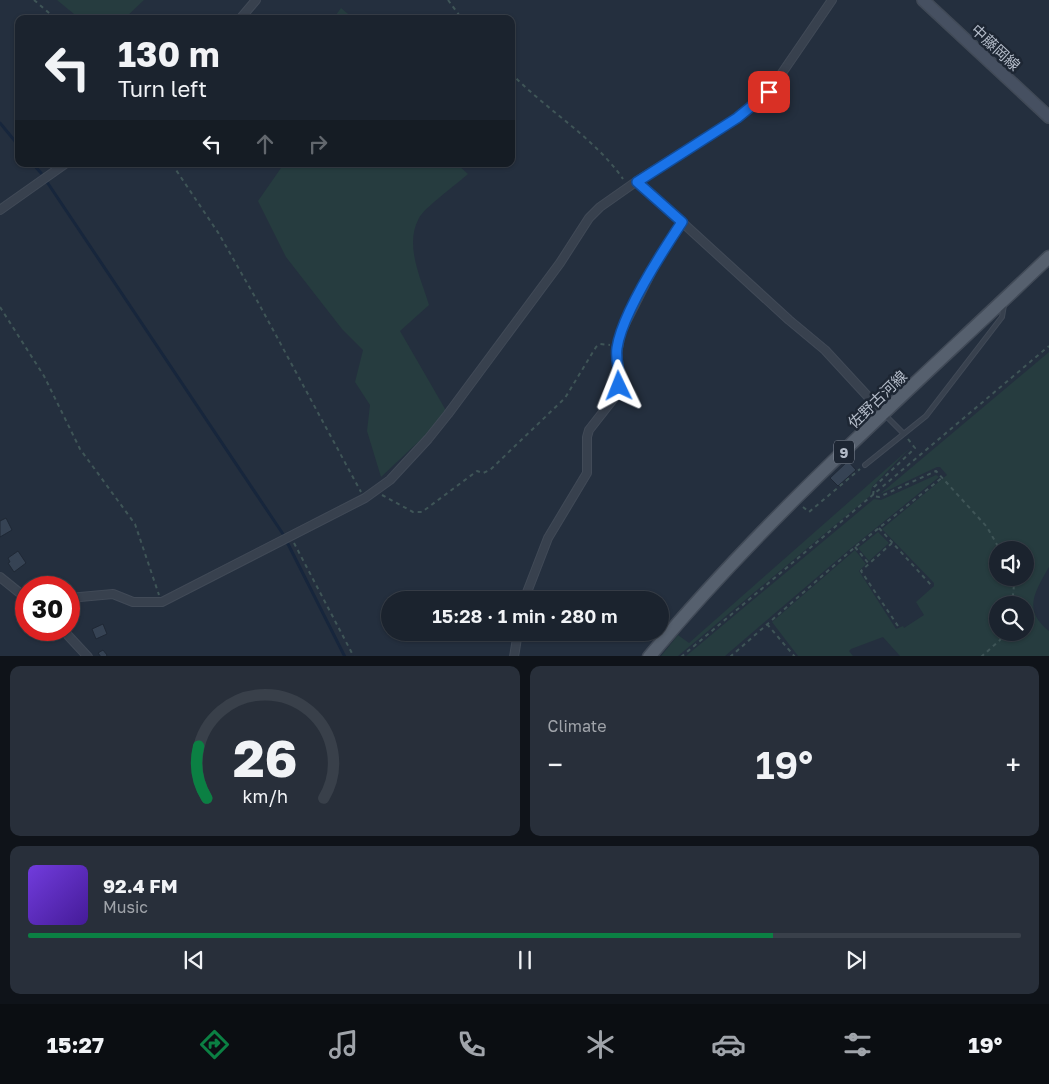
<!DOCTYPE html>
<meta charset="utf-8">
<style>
:root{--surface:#1b232e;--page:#282f3a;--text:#f1f3f6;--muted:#a0a4aa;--line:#39404a;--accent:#0b8043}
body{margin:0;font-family:"Golos Text","Noto Sans JP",sans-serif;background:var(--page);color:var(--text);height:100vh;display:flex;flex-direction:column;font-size:19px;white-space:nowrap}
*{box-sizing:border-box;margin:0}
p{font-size:16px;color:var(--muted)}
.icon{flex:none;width:28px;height:28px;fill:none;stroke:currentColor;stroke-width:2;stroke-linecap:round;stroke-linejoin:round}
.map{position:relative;height:656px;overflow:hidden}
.drawer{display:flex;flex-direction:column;gap:10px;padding:10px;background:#0f1319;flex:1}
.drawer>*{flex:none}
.hud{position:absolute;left:15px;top:15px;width:500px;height:152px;border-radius:10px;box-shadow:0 1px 4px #0004,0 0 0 1px var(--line);background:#1b232e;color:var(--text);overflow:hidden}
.controls{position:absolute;left:989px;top:541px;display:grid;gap:10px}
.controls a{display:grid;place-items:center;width:45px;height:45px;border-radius:50%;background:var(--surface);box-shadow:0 1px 4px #0004,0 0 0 1px var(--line);font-size:25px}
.speed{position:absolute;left:15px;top:576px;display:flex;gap:10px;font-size:25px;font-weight:700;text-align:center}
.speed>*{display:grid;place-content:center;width:65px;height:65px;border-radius:50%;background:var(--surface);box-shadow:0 1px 4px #0004,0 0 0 1px var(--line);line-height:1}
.speed .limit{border:8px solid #d22;background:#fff;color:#111}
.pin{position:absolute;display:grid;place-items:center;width:42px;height:42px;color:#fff;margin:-21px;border-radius:10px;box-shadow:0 2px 8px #0006}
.me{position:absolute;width:55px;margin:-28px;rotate:358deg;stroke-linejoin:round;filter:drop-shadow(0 0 4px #0008)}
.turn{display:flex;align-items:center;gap:18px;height:105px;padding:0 20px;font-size:22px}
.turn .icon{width:65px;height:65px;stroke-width:2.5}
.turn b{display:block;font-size:35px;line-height:42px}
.lanes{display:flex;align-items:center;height:48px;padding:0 20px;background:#0003;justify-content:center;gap:25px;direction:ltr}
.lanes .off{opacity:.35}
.big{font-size:38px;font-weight:600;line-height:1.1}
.drawer .card{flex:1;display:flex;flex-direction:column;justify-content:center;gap:8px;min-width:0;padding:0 18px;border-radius:10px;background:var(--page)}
.drawer .dial{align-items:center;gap:0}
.dial svg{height:130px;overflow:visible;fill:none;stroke:var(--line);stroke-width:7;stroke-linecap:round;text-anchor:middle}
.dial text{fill:var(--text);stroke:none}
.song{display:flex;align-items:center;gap:15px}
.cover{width:60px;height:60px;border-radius:8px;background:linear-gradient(135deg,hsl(260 70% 55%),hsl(260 70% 35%))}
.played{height:5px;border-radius:2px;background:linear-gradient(90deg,var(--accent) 75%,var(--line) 75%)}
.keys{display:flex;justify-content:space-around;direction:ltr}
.heat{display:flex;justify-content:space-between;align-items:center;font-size:28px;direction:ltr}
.drawer .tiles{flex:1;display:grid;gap:10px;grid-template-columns:1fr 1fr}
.card:last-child{grid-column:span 2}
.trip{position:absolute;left:381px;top:591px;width:288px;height:50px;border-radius:25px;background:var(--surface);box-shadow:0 1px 4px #0004,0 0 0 1px var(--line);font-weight:600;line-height:50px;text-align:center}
.tabs{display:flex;height:80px;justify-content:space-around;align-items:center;background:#0b0e12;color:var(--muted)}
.tabs .icon{width:35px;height:35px}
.tabs .on{color:var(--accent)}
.tabs b{font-size:22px;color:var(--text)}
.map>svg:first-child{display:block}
</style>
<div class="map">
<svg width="1049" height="657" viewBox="0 0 1049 657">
<rect width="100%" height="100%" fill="#242f3e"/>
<!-- green -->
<path fill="#263c3f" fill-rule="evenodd" d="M57,0H144L124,19H80Z
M341,8L354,19H333Z
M281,164H457L468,174C457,184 424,208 419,218C404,245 421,278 429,305L400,331L448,414L381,477L367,431L370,405L355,382L363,350L342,329L286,257L258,201L281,168Z
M1049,352V567C1035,592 1022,610 1049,631V656H900L883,637L851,649L849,651L853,656H798L772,622L855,550L866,564L859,571L896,629L903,626L904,628L924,615L916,602L934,586V583L882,529L947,475L940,467H937L880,494ZM998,550H1025V578H998ZM998,605H1025V632H998Z
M910,448L872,487L870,496L678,656H661L678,635L689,643Z
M936,475L939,477L850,549L725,656H686L874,499L881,500Z
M878,532L889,543L869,561L858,548Z"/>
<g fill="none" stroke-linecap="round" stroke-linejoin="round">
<!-- stream -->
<path stroke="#17263c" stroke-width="3" d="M0,123L19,146
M33,164L41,173
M47,182L283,534
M287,542L345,657"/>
</g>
<!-- building -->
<path fill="#364354" stroke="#1f2835" d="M848,461L856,470L838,486L830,478Z
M6,518L12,530L0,537V521Z
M18,551L26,563L14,572L8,563L10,562L8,558Z
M103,624L107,634L96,639L92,629Z
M559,632H569L564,638Z
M103,650L107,655L106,657H101L98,653Z"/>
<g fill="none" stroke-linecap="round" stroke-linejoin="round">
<!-- lane casing -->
<g stroke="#414a57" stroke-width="6">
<path id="lane" d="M885,415L903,433
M865,465L926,416L1002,317L1004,305"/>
</g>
<!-- street casing -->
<g stroke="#414a57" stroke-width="10">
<path id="street" d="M240,19L256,0
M637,181L789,320L825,350L884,414
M0,210L65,164
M0,577L26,598
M69,598L113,594L133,602H162L365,498L390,480L428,439L448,414L560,263L589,218L600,207L637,181L737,118L769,92L832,0
M524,600L548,538L587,473V437L589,430L618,393L620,377L617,354L621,332L660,255L682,222
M63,630L88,657
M514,657L518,632"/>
</g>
<!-- secondary casing -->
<g stroke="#414a57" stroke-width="14">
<path id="secondary" d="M923,0L1049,117"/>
</g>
<!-- primary casing -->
<g stroke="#414a57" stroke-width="15">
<path id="primary" d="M649,657C770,512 913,387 1049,257"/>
</g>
<!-- path -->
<path stroke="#3f5557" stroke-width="2" stroke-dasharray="4 4" stroke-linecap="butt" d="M34,0L56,19
M448,0L462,19
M511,73C546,110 594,137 623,179
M172,164L219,234L259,304L361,492
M0,307L44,376L80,449L135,524L159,595
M908,439L915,448L874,487L873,496L879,497L936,471L987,527L1000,550
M382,495L413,512H422L477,471L483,473L490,470L565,398L596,347L600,344L610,345
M803,507L809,512L860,469
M879,528L931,585
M294,543L354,657
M892,543L861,571L898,626
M855,547L869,564
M1011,578L1014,585L1012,605
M767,624L795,657
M681,657L1049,346
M730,657L855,547L943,477
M981,657L1000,640L1004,632"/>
<!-- lane -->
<use href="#lane" stroke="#38414e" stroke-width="4"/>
<!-- street -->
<use href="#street" stroke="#38414e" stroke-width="8"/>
<!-- secondary -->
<use href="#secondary" stroke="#465061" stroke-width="11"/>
<!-- primary -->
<use href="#primary" stroke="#56606e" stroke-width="12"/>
</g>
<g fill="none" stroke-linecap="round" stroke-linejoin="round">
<!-- route casing -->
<g stroke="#114b97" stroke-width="12">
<path id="route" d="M619,386C621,373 615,361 617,348C622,313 662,252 682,222L637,182L737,118L769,92"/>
</g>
<!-- route -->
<use href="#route" stroke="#1a73e8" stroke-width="9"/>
</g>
<g text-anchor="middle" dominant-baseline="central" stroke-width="5" stroke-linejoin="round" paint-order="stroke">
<!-- shield labels -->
<rect fill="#1d2633" stroke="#878f9c" stroke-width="1" x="834" y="440.5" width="20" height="23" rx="4"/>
<g font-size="14" font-weight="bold" fill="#b4bcc9">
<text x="844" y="452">9</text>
</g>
<!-- street labels -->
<g font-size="15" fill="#b4bcc9" stroke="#1d2633">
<text transform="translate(996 47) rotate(43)">中藤岡線</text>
<text transform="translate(877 399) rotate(-44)">佐野古河線</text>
</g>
</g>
</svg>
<div class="controls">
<a><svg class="icon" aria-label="sound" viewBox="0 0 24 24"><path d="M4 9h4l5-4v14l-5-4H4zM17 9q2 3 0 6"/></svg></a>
<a><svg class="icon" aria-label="search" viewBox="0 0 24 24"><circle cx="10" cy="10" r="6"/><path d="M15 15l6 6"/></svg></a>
</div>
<div class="speed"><div class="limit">30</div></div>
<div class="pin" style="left:769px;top:92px;background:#d93025"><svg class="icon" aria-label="arrive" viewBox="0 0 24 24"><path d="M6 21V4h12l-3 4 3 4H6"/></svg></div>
<svg class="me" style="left:619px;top:386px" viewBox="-20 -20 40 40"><path d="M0-17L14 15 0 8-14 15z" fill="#1a73e8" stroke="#fff" stroke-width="4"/></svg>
<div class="trip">15:28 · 1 min · 280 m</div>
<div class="hud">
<div class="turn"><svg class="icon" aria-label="left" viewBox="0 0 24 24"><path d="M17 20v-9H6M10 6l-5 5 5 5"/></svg><div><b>130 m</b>Turn left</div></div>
<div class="lanes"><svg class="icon" aria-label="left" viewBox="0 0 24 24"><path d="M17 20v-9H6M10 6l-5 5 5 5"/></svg><svg class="icon off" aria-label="ahead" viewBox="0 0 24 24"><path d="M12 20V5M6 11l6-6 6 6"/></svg><svg class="icon off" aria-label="right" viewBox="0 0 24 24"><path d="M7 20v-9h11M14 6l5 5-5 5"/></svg></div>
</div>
</div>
<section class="drawer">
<div class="tiles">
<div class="card dial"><svg viewBox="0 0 100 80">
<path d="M14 69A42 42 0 1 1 86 69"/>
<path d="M14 69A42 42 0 0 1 9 37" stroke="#0b8043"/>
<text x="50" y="56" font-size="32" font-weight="700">26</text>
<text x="50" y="72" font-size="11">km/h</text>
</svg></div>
<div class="card"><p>Climate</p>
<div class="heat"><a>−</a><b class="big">19°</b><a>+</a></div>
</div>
<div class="card">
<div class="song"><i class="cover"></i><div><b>92.4 FM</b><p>Music</p></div></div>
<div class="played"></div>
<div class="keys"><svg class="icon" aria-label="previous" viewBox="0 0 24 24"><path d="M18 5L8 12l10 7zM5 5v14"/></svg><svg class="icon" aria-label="pause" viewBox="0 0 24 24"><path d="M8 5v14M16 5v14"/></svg><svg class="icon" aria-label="next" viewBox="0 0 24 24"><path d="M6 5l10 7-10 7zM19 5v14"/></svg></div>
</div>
</div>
</section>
<nav class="tabs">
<b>15:27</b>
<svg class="icon on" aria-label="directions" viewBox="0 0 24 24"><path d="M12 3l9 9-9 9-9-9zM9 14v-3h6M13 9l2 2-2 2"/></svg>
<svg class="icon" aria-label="music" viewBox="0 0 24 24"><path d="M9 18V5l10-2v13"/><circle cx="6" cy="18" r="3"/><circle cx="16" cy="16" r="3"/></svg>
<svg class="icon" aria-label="phone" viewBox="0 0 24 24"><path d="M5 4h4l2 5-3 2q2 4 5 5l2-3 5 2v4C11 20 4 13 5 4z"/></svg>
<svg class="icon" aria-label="climate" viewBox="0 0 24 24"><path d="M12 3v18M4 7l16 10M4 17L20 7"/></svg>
<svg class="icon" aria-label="car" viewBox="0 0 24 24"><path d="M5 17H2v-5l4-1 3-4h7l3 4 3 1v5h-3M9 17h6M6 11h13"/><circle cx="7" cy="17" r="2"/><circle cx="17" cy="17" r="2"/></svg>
<svg class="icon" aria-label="filters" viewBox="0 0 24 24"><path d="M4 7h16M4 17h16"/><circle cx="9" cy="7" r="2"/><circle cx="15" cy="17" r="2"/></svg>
<b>19°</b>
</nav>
